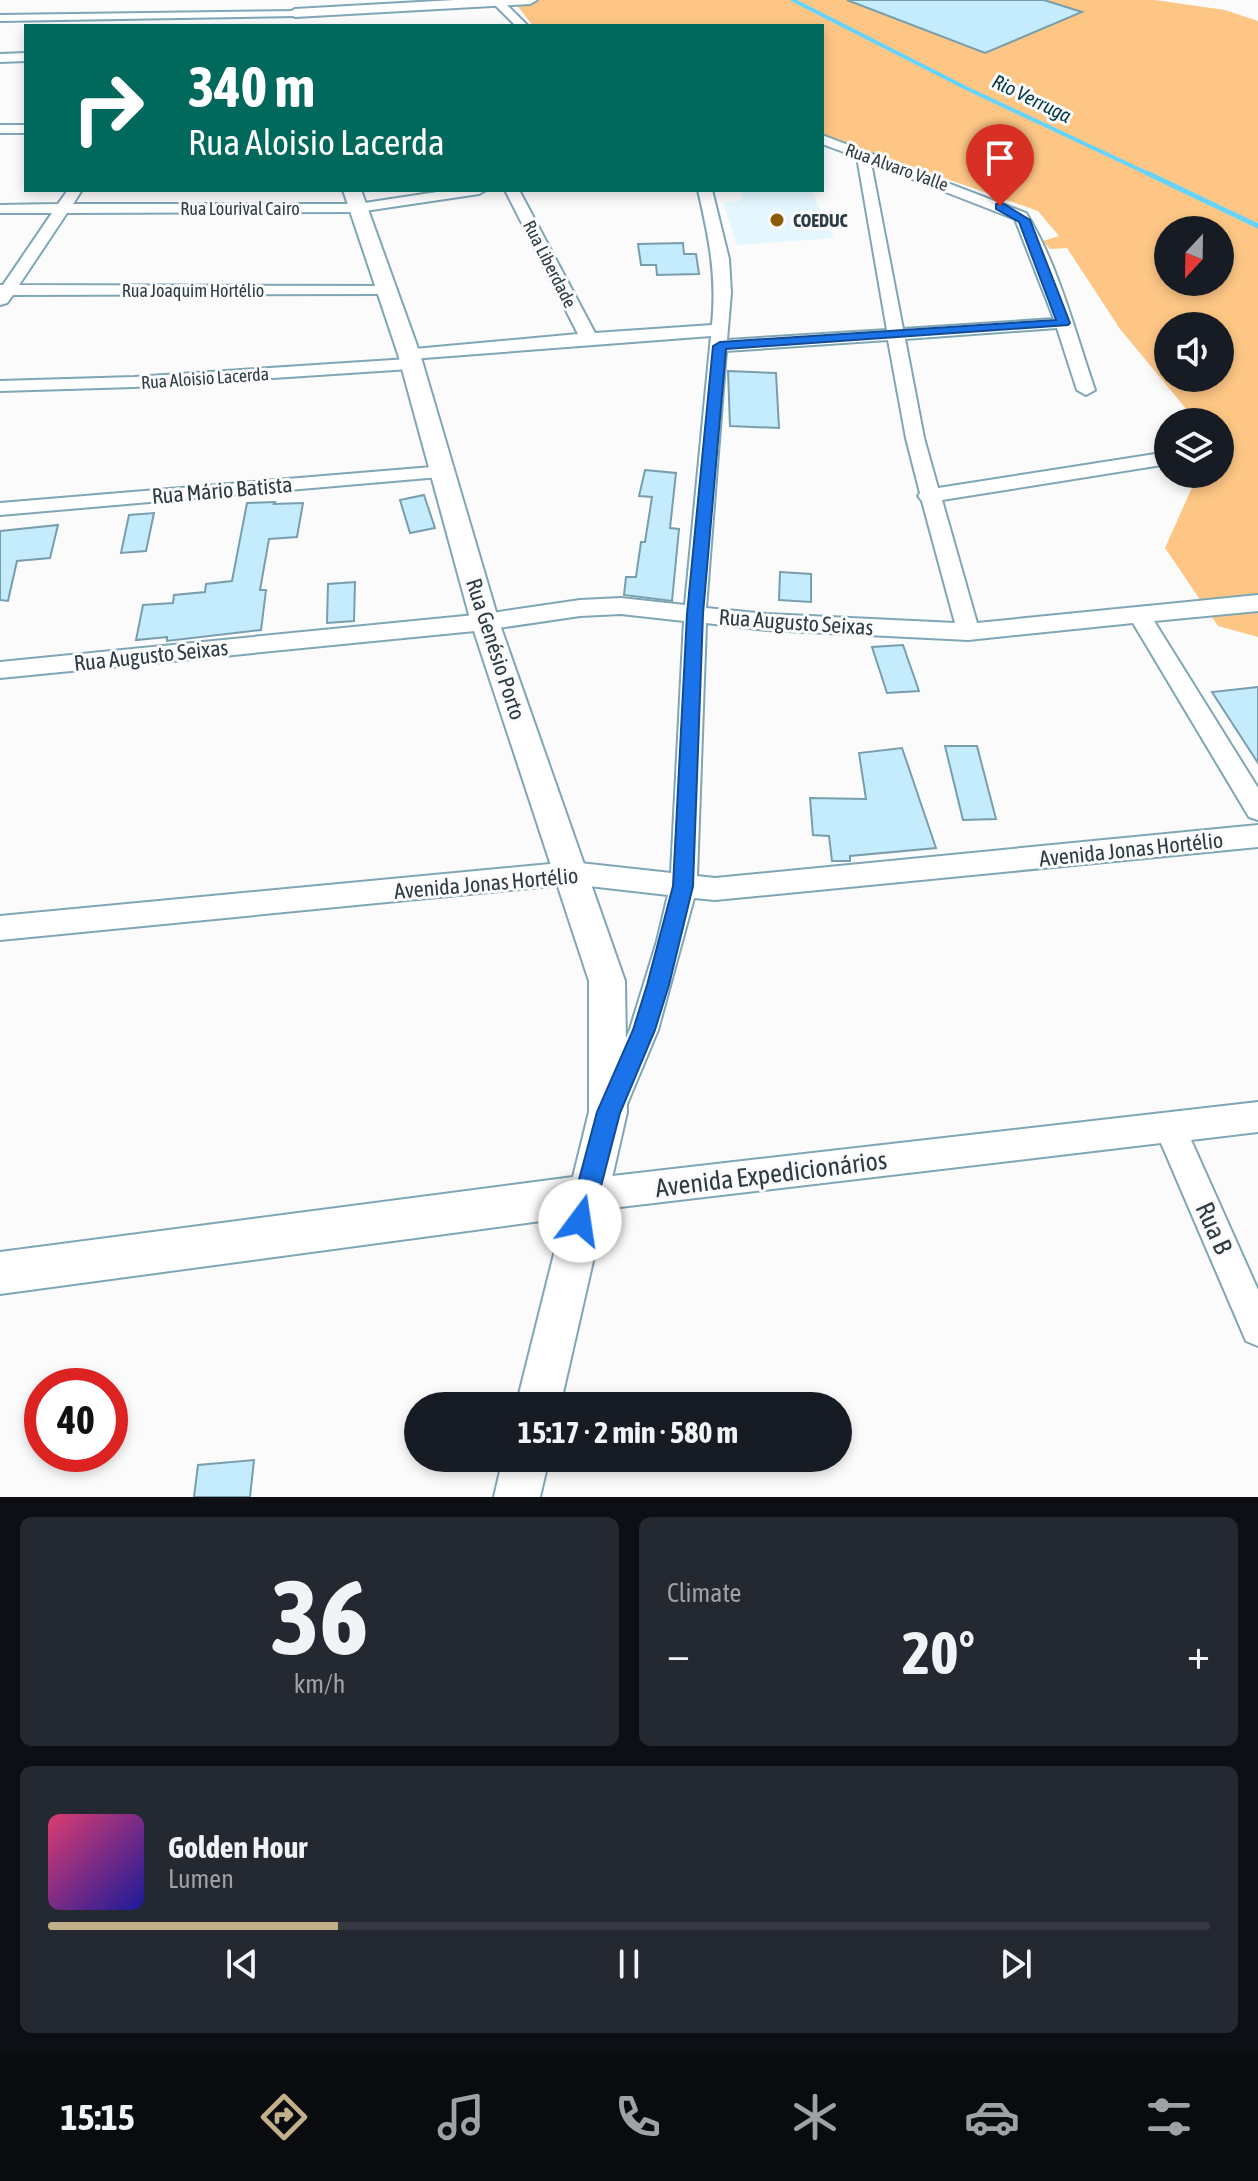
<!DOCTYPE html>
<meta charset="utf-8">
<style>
:root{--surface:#171b24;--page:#242831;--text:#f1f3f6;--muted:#9ea1a6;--line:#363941;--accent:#c4af8b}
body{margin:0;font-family:"Asap Condensed",sans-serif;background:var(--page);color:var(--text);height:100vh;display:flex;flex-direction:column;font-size:30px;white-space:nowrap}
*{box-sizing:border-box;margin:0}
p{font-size:26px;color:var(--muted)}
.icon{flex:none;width:44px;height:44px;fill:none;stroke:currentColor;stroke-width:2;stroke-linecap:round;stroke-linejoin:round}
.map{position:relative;height:1497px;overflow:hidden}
.drawer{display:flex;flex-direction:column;gap:20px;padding:20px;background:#0d0f14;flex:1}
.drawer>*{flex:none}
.banner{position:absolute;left:24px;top:24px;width:800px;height:168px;border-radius:0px;box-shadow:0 4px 12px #0003;background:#00695c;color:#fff;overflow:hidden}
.needle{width:52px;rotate:202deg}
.buttons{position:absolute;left:1154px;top:216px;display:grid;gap:16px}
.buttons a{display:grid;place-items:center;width:80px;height:80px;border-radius:50%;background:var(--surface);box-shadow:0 4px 12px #0003;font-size:40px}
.speed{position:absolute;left:24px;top:1368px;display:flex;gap:16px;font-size:40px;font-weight:700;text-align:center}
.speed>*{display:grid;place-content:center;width:104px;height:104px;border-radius:50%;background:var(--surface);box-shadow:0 4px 12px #0003;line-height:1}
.speed .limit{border:12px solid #d22;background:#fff;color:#111}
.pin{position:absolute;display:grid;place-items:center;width:68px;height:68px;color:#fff;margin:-82px -34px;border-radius:50% 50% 50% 0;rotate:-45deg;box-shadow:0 0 8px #0007}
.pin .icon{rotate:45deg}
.me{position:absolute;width:88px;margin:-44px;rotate:14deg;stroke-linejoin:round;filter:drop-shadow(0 0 6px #0008)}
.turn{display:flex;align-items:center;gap:28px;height:168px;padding:0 32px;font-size:36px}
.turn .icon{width:104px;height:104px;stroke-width:2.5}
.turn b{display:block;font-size:56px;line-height:68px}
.big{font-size:60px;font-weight:700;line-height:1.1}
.drawer .widget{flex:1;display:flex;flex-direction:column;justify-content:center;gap:12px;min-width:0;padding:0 28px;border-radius:12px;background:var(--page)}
.drawer .dial{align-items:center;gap:0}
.dial b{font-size:104px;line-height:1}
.song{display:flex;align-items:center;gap:24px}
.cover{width:96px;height:96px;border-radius:12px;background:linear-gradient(135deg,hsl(340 70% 55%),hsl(240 70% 35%))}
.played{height:8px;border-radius:4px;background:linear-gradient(90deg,var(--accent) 25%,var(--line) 25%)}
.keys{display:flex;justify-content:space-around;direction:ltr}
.heat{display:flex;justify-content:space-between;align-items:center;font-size:44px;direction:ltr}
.drawer .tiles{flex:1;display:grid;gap:20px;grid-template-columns:1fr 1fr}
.widget:last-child{grid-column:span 2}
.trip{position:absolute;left:404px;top:1392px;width:448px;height:80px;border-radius:40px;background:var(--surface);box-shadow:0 4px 12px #0003;font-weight:700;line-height:80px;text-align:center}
.dock{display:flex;height:128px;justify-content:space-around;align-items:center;background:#090b0e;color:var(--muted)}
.dock .icon{width:56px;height:56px}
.dock .current{color:var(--accent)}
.dock b{font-size:36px;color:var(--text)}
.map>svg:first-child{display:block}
</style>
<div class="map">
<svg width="1258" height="1497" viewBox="0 0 1258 1497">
<rect width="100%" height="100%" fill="#fbfbfb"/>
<!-- built -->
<path fill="#e4f7ff" d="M743,190H811L834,238L737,245L723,202L741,201Z"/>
<!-- green -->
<path fill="#fdc685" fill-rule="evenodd" d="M513,0H1155L1225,10L1258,21V637L1218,626L1165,548L1198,474H1220V422H1197L1120,329L1067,248L1050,249L1043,241L1059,236L1038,211L822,135V26H533ZM1168,230H1220V282H1168ZM1168,326H1220V378H1168Z"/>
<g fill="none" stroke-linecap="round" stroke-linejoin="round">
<!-- stream-far1 -->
<path stroke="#65d4fd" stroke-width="4" d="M793,0L966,88L1151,175"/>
<!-- stream -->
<path stroke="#65d4fd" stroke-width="5" d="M1147,173L1258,226"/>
</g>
<!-- building -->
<path fill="#c4ecfd" stroke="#789eae" stroke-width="2" d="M847,0H1044L1082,12L985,53Z
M683,243L684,254H696L699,274L657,275L656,265H641L638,244Z
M728,371L776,373L779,428L730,426Z
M645,470L676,473L670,528L679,529L672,601L624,595L626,577H636L641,542H645L652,497L639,496Z
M424,495L435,528L410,533L400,500Z
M275,502L274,504L303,503L297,537L269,539L260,590H266L261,630L167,641V637L136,640L143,605L173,603L174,595L205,592L206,584L232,581L247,503Z
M154,513L146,551L121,553L129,515Z
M58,525L50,558L17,561L8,601L0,600V531Z
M780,572L811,574V602L779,600Z
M355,582L354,621L327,623L328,584Z
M903,645L919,691L887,693L872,647Z
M1258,687V763L1212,692Z
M945,746H977L996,819L963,820Z
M902,748L936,848L850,856V861H832L829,836L813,835L810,798L866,799L859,753Z
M254,1460L250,1497H194L198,1465Z"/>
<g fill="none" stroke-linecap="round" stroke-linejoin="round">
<!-- minor casing -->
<g stroke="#7fa6b5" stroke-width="4">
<path id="minor" d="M494,0H502L528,26H516L494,4Z
M299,11L301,13L295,16L0,21V15Z
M26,53V61L0,62V54Z
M0,125H26V133H0Z
M822,135L1026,213C1057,261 1076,335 1095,390L1086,395L1077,390L1057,328L905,339L924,438L938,488L1168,452V464L942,500L977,623L1258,595V611L1154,621L1258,788V820L1249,817L1133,623L968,640L767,630L706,623L697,876L715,878L1258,825V847L715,900L694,898L658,1030L625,1109L614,1114L603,1109L599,1099L630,1029L657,941L668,895L571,884L0,940V916L571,862L671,873L684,621L621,614L580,616L485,630L0,678V662L485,614L580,600L621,598L685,605L711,336L411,359L419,364L410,369L134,387L0,391V381L134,377L408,359L400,354L403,350L578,334L505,190H519L595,333L712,325C717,275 709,238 698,190H712L729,259L731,292L727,340L887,330L857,157L822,144ZM871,163L1015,219L1054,319L903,329ZM888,340L906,438L920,493L918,496L922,501L955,623L767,614L706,608L726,351Z
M68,190H82L73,204H358L450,190H486L479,194L358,212L67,213L19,285L393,286L395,289L387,294L13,295L7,303L0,305V285H3L52,213H0V205L58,204Z
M444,466L451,468L454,472L451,476L0,515V503Z
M1258,1102V1132L1191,1140L1258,1290V1346L1246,1341L1161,1143L586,1211L575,1206L570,1195L575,1184L586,1179Z"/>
</g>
<!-- tertiary casing -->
<g stroke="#7fa6b5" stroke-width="4">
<path id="tertiary" d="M455,0H537L530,4L295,17L288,13L295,9Z
M343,190H361L420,354L499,622L625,981L627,1112L560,1406H516L563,1218L0,1294V1252L573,1177L589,1112V981L471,622L398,354Z
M503,1458H549L540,1497H494Z"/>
</g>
<!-- minor -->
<use href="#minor" fill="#fff" fill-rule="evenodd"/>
<!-- tertiary -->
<use href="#tertiary" fill="#fff" fill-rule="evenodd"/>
</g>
<!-- route -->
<path fill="#1a73e8" stroke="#114b97" stroke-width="2" d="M996,204H1004L1030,220L1070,323L1068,325L726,349L703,614L693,886L669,985L655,1030L620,1113L592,1221L589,1230L580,1234L571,1230L568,1221L597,1112L633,1030L647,985L673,886L687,614L713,346L720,342L1056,320L1019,222L996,209Z"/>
<!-- markers -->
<circle fill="#8d5b08" stroke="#fbfbfb" stroke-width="3" cx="777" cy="220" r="8"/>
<g text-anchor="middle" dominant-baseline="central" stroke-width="6" stroke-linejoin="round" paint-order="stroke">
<!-- far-street labels -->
<g font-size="18" fill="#2d3d44" stroke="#fbfbfb">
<text transform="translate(897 167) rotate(20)">Rua Alvaro Valle</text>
<text x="240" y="208">Rua Lourival Cairo</text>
<text transform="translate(550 264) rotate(63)">Rua Liberdade</text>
<text x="193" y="290">Rua Joaquim Hortélio</text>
<text transform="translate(205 378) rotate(-4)">Rua Aloisio Lacerda</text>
</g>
<!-- far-poi labels -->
<g font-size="18" font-weight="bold" fill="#2d3d44" stroke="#fbfbfb" text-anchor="start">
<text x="793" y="220">COEDUC</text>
</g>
<!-- far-water labels -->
<g font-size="20" font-style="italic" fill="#04394a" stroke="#fbfbfb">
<text transform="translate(1032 98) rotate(26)">Rio Verruga</text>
</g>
<!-- street labels -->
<g font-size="22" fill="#2d3d44" stroke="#fbfbfb">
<text transform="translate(222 490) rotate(-5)">Rua Mário Batista</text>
<text transform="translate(796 622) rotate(4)">Rua Augusto Seixas</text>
<text transform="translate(496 649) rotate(72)">Rua Genésio Porto</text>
<text transform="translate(151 655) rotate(-6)">Rua Augusto Seixas</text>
<text transform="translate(1131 849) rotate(-6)">Avenida Jonas Hortélio</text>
<text transform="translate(486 883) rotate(-5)">Avenida Jonas Hortélio</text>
</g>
<!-- near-street labels -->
<g font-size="26" fill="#2d3d44" stroke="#fbfbfb">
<text transform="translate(771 1174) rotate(-7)">Avenida Expedicionários</text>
<text transform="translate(1214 1228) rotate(66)">Rua B</text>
</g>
</g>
</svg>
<div class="buttons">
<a><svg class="needle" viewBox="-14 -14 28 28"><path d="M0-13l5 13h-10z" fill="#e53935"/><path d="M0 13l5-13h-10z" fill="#9ea1a6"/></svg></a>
<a><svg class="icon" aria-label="sound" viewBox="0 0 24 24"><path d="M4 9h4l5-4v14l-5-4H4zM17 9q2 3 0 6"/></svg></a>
<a><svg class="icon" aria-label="layers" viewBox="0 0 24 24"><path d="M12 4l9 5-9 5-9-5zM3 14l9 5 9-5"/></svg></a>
</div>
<div class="speed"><div class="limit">40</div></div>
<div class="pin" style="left:1000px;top:206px;background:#d93025"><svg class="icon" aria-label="arrive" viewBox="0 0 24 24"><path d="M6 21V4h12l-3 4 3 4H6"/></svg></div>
<svg class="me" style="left:580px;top:1221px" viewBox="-20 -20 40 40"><circle r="19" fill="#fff"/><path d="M0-13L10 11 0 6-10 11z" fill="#1a73e8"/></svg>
<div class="trip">15:17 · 2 min · 580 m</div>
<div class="banner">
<div class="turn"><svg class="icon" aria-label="right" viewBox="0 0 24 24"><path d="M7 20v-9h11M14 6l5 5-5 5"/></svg><div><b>340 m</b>Rua Aloisio Lacerda</div></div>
</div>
</div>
<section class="drawer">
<div class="tiles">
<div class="widget dial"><b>36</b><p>km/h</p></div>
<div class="widget"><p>Climate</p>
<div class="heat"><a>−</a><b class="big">20°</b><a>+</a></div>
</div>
<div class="widget">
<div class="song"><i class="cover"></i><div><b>Golden Hour</b><p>Lumen</p></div></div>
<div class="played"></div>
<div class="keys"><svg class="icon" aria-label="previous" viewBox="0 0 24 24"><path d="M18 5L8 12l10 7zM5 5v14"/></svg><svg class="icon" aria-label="pause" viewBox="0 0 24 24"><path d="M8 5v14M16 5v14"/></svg><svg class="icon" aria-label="next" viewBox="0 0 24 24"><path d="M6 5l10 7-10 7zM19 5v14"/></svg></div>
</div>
</div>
</section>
<nav class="dock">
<b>15:15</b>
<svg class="icon current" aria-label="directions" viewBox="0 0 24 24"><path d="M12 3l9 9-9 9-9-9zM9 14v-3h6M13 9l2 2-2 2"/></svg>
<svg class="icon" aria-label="music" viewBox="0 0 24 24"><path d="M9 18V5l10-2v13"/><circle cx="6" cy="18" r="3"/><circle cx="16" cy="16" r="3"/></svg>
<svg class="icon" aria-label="phone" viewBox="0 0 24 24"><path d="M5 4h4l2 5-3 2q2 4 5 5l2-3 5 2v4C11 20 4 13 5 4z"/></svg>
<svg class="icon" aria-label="climate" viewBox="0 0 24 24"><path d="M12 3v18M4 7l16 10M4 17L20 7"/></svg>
<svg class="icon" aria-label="car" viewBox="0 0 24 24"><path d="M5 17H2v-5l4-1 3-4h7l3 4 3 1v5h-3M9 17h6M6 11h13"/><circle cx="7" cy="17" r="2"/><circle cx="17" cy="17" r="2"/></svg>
<svg class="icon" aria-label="filters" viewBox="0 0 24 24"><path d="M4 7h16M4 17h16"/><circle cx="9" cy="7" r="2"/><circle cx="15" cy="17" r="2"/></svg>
</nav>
